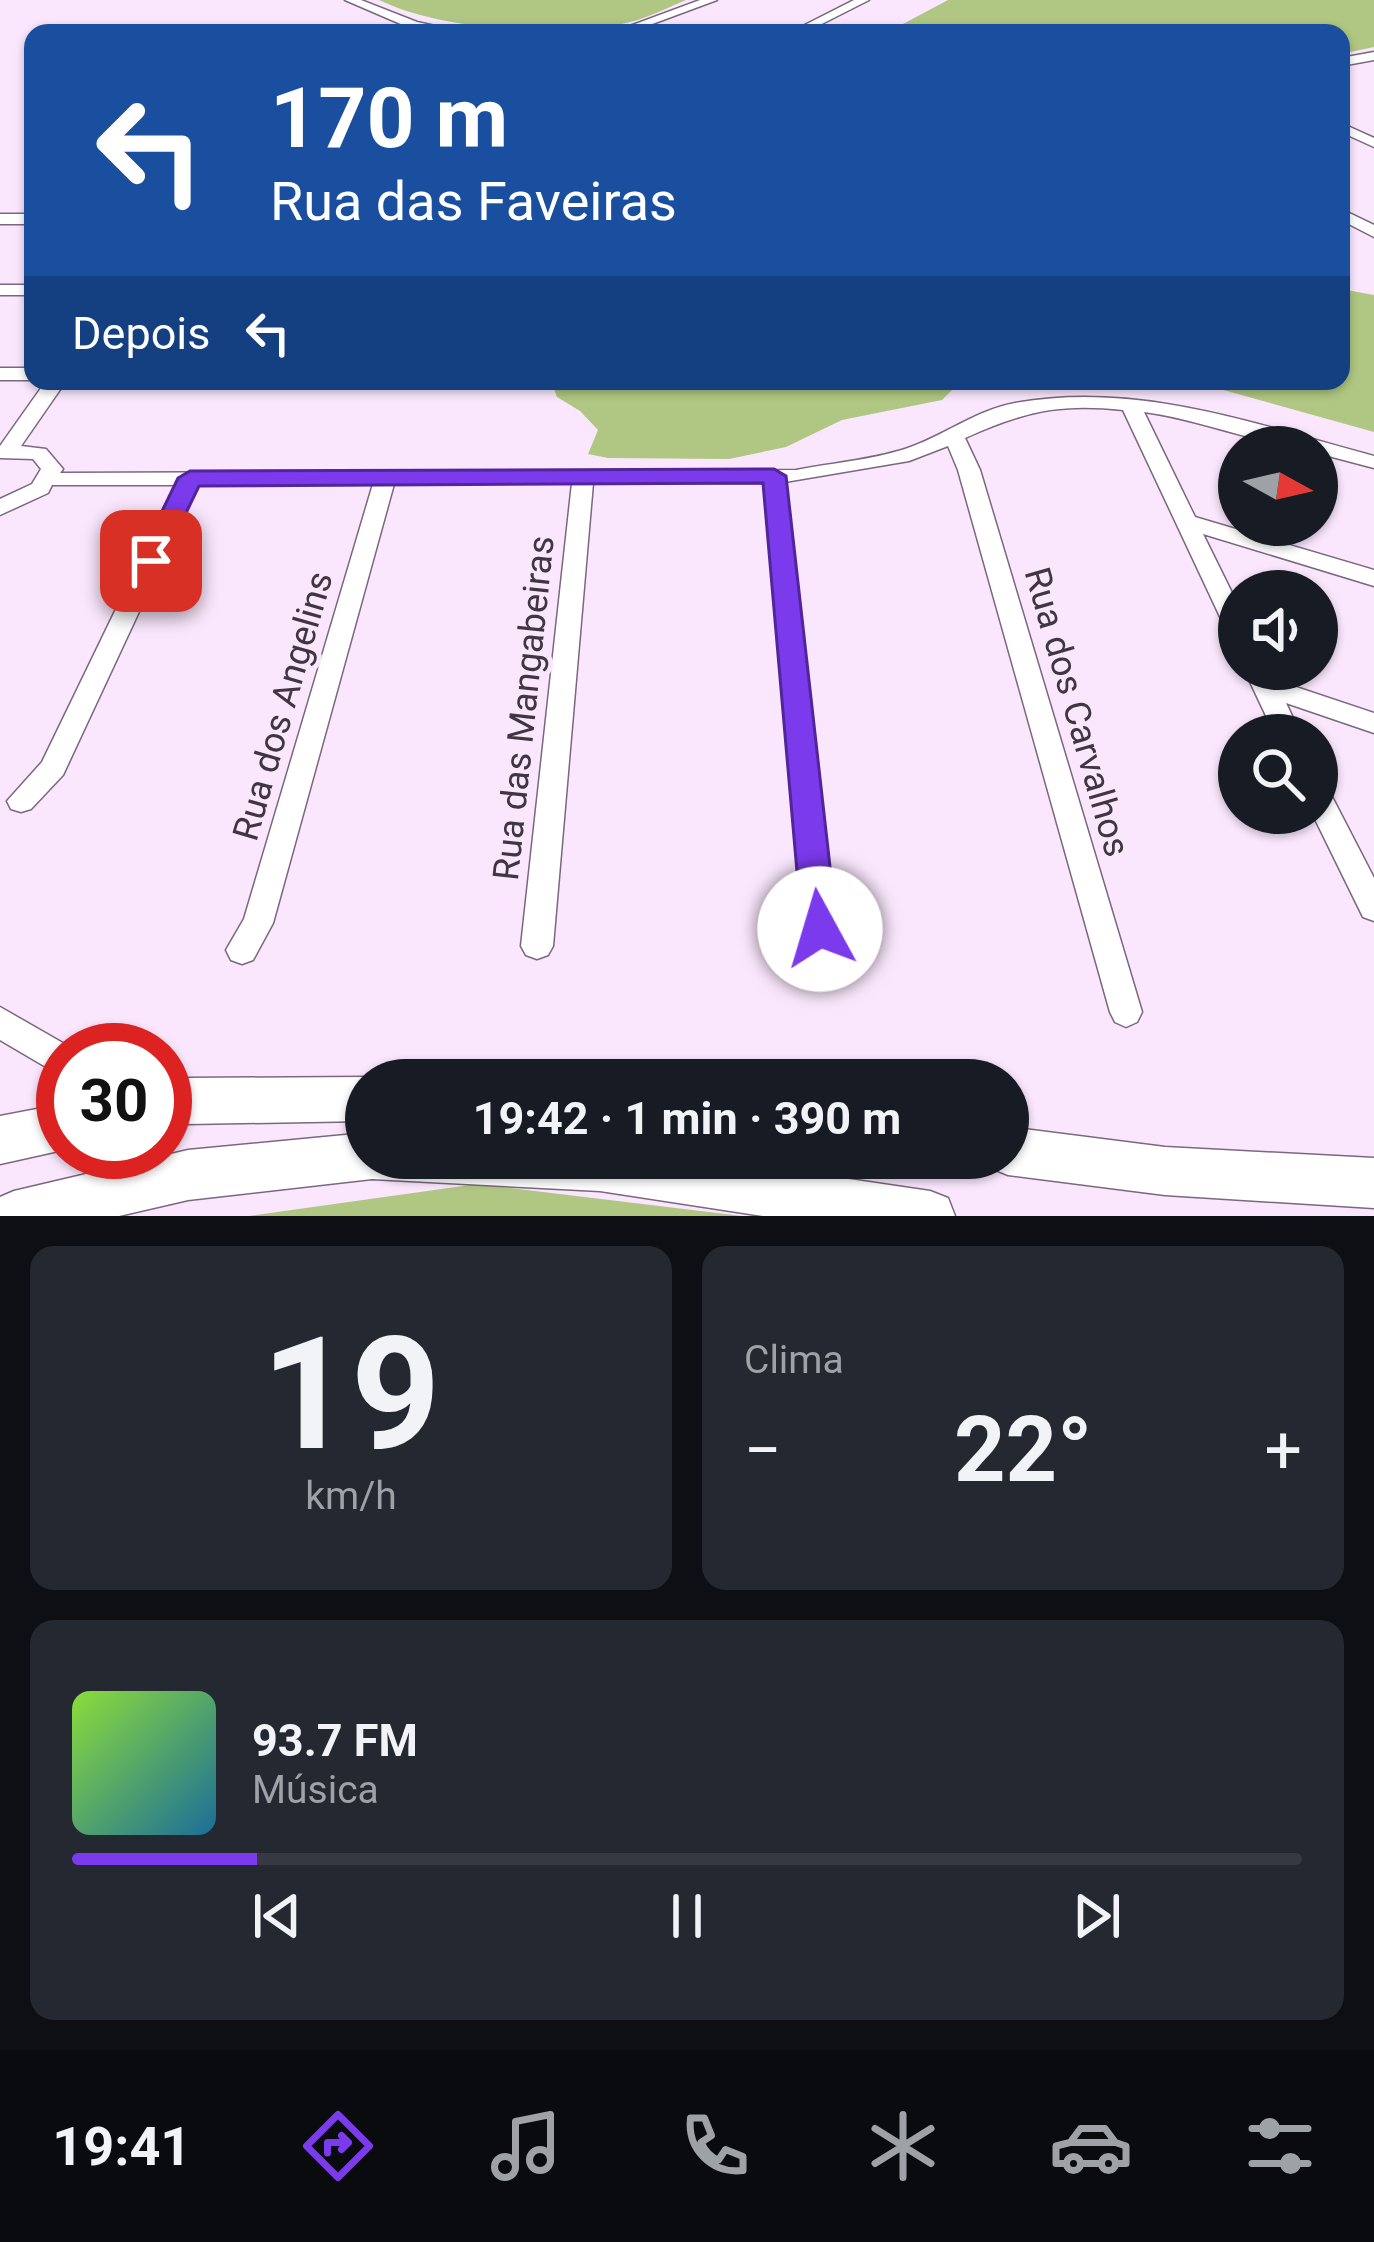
<!DOCTYPE html>
<html lang="pt">
<meta charset="utf-8">
<style>
:root{--surface:#171b24;--page:#242831;--text:#f1f3f6;--muted:#9ea1a6;--line:#363941;--accent:#7c3aed}
body{margin:0;font-family:Roboto,sans-serif;background:var(--page);color:var(--text);height:100vh;display:flex;flex-direction:column;font-size:45px;white-space:nowrap}
*{box-sizing:border-box;margin:0}
p{font-size:39px;color:var(--muted)}
.icon{flex:none;width:66px;height:66px;fill:none;stroke:currentColor;stroke-width:2;stroke-linecap:round;stroke-linejoin:round}
.map{position:relative;height:1216px;overflow:hidden}
.drawer{display:flex;flex-direction:column;gap:30px;padding:30px;background:#0d0f14;flex:1}
.drawer>*{flex:none}
.guide{position:absolute;left:24px;top:24px;width:1326px;height:366px;border-radius:24px;box-shadow:0 3px 9px #0004;background:#1a4fa0;color:#fff;overflow:hidden}
.needle{width:78px;rotate:98deg}
.buttons{position:absolute;left:1218px;top:426px;display:grid;gap:24px}
.buttons a{display:grid;place-items:center;width:120px;height:120px;border-radius:50%;background:var(--surface);box-shadow:0 3px 9px #0004;font-size:60px}
.speed{position:absolute;left:36px;top:1023px;display:flex;gap:24px;font-size:60px;font-weight:700;text-align:center}
.speed>*{display:grid;place-content:center;width:156px;height:156px;border-radius:50%;background:var(--surface);box-shadow:0 3px 9px #0004;line-height:1}
.speed .limit{border:18px solid #d22;background:#fff;color:#111}
.pin{position:absolute;display:grid;place-items:center;width:102px;height:102px;color:#fff;margin:-51px;border-radius:24px;box-shadow:0 6px 18px #0006}
.me{position:absolute;width:132px;margin:-66px;rotate:354deg;stroke-linejoin:round;filter:drop-shadow(0 0 9px #0008)}
.turn{display:flex;align-items:center;gap:42px;height:252px;padding:0 48px;font-size:54px}
.turn .icon{width:156px;height:156px;stroke-width:2.5}
.turn b{display:block;font-size:84px;line-height:102px}
.then{display:flex;align-items:center;height:114px;padding:0 48px;background:#0003;gap:24px;font-size:45px}
.big{font-size:90px;font-weight:700;line-height:1.1}
.drawer .card{flex:1;display:flex;flex-direction:column;justify-content:center;gap:18px;min-width:0;padding:0 42px;border-radius:24px;background:var(--page)}
.drawer .dial{align-items:center;gap:0}
.dial b{font-size:156px;line-height:1}
.song{display:flex;align-items:center;gap:36px}
.cover{width:144px;height:144px;border-radius:18px;background:linear-gradient(135deg,hsl(90 70% 55%),hsl(200 70% 35%))}
.played{height:12px;border-radius:6px;background:linear-gradient(90deg,var(--accent) 15%,var(--line) 15%)}
.keys{display:flex;justify-content:space-around;direction:ltr}
.heat{display:flex;justify-content:space-between;align-items:center;font-size:66px;direction:ltr}
.drawer .tiles{flex:1;display:grid;gap:30px;grid-template-columns:1fr 1fr}
.card:last-child{grid-column:span 2}
.trip{position:absolute;left:345px;top:1059px;width:684px;height:120px;border-radius:60px;background:var(--surface);box-shadow:0 3px 9px #0004;font-weight:700;line-height:120px;text-align:center}
.tabs{display:flex;height:192px;justify-content:space-around;align-items:center;background:#090b0e;color:var(--muted)}
.tabs .icon{width:84px;height:84px}
.tabs .active{color:var(--accent)}
.tabs b{font-size:54px;color:var(--text)}
.map>svg:first-child{display:block}
</style>
<div class="map">
<svg width="1374" height="1216" viewBox="0 0 1374 1216">
<rect width="100%" height="100%" fill="#fae7fd"/>
<!-- green -->
<path fill="#afc782" d="M379,0H686C669,7 652,16 634,21C567,40 440,30 379,0Z
M948,0H1374V47L1341,54V33H886Z
M1341,289L1374,295V432L1191,381H1341Z
M551,381H961L942,400L842,420L786,447L729,459L608,458L588,454L598,430L580,411L557,397Z
M477,1184L742,1216H249Z"/>
<g fill="none" stroke-linecap="round" stroke-linejoin="round">
<!-- minor casing -->
<g stroke="#7b677f" stroke-width="3">
<path id="minor" d="M345,0H361L417,22L468,33L410,28Z
M700,0H717L628,33H611Z
M854,0H869L804,33H789Z
M1374,52V60L1341,66V58Z
M1341,123L1374,138V147L1341,132Z
M1341,209L1374,225V237L1341,220Z
M0,214H33V224H0Z
M0,285H33V295H0Z
M0,368H33V380H0Z
M46,381H66L21,446L46,449L63,469L60,473L796,470C831,463 871,460 905,449C942,437 976,410 1015,403C1138,381 1255,424 1374,456V468L1317,453V447C1259,447 1202,419 1144,412L1195,517L1374,570V586L1203,534L1239,607V640L1230,638L1123,410C1058,403 1023,412 965,438L980,470L1142,1012L1137,1022L1126,1027L1115,1022L1110,1012L958,470L948,446L909,461L785,482L841,975L836,985L825,989L814,985L809,975L764,483H593L553,946L548,955L537,959L526,955L521,946L572,483L394,484L273,923L253,960L242,964L231,960L226,950L244,919L373,484L198,485L63,775L31,809L21,812L11,809L7,801L42,762L176,485H52L48,493L0,515V499L32,484L41,469L33,459L0,458V446Z
M1244,669H1270L1275,680L1374,713V733L1286,703L1301,735H1275Z
M1317,784L1327,787L1374,878V921L1363,917L1312,813H1317Z
M0,1007L75,1050H63V1077L0,1040Z"/>
</g>
<!-- tertiary casing -->
<g stroke="#7b677f" stroke-width="3">
<path id="tertiary" d="M366,1077L375,1080H366V1121L187,1124L165,1129V1083L187,1078Z
M63,1104V1150L0,1164V1116Z
M1008,1127L1165,1147L1374,1158V1208L1165,1195L1008,1175L991,1168L987,1158H1008Z
M366,1133V1158H705L930,1191L948,1198L955,1216H763L600,1191L372,1179L188,1200L119,1216H0V1197L14,1191L188,1150Z"/>
</g>
<!-- minor -->
<use href="#minor" fill="#fff" fill-rule="evenodd"/>
<!-- tertiary -->
<use href="#tertiary" fill="#fff" fill-rule="evenodd"/>
</g>
<!-- route -->
<path fill="#7c3aed" stroke="#51269a" stroke-width="3" d="M774,469L786,476L837,929L832,940L820,944L808,940L802,929L763,483L199,486L160,567L151,569L138,561L178,478L190,471Z"/>
<g text-anchor="middle" dominant-baseline="central" stroke-width="10" stroke-linejoin="round" paint-order="stroke">
<!-- street labels -->
<g font-size="36" fill="#3f3640" stroke="#fae7fd">
<text transform="translate(283 706) rotate(-74)">Rua dos Angelins</text>
<text transform="translate(524 708) rotate(-84)">Rua das Mangabeiras</text>
<text transform="translate(1077 712) rotate(74)">Rua dos Carvalhos</text>
</g>
</g>
</svg>
<div class="buttons">
<a><svg class="needle" viewBox="-14 -14 28 28"><path d="M0-13l5 13h-10z" fill="#e53935"/><path d="M0 13l5-13h-10z" fill="#9ea1a6"/></svg></a>
<a><svg class="icon" aria-label="sound" viewBox="0 0 24 24"><path d="M4 9h4l5-4v14l-5-4H4zM17 9q2 3 0 6"/></svg></a>
<a><svg class="icon" aria-label="search" viewBox="0 0 24 24"><circle cx="10" cy="10" r="6"/><path d="M15 15l6 6"/></svg></a>
</div>
<div class="speed"><div class="limit">30</div></div>
<div class="pin" style="left:151px;top:561px;background:#d93025"><svg class="icon" aria-label="arrive" viewBox="0 0 24 24"><path d="M6 21V4h12l-3 4 3 4H6"/></svg></div>
<svg class="me" style="left:820px;top:929px" viewBox="-20 -20 40 40"><circle r="19" fill="#fff"/><path d="M0-13L10 11 0 6-10 11z" fill="#7c3aed"/></svg>
<div class="trip">19:42 · 1 min · 390 m</div>
<div class="guide">
<div class="turn"><svg class="icon" aria-label="left" viewBox="0 0 24 24"><path d="M17 20v-9H6M10 6l-5 5 5 5"/></svg><div><b>170 m</b>Rua das Faveiras</div></div>
<div class="then">Depois<svg class="icon" aria-label="left" viewBox="0 0 24 24"><path d="M17 20v-9H6M10 6l-5 5 5 5"/></svg></div>
</div>
</div>
<section class="drawer">
<div class="tiles">
<div class="card dial"><b>19</b><p>km/h</p></div>
<div class="card"><p>Clima</p>
<div class="heat"><a>−</a><b class="big">22°</b><a>+</a></div>
</div>
<div class="card">
<div class="song"><i class="cover"></i><div><b>93.7 FM</b><p>Música</p></div></div>
<div class="played"></div>
<div class="keys"><svg class="icon" aria-label="previous" viewBox="0 0 24 24"><path d="M18 5L8 12l10 7zM5 5v14"/></svg><svg class="icon" aria-label="pause" viewBox="0 0 24 24"><path d="M8 5v14M16 5v14"/></svg><svg class="icon" aria-label="next" viewBox="0 0 24 24"><path d="M6 5l10 7-10 7zM19 5v14"/></svg></div>
</div>
</div>
</section>
<nav class="tabs">
<b>19:41</b>
<svg class="icon active" aria-label="directions" viewBox="0 0 24 24"><path d="M12 3l9 9-9 9-9-9zM9 14v-3h6M13 9l2 2-2 2"/></svg>
<svg class="icon" aria-label="music" viewBox="0 0 24 24"><path d="M9 18V5l10-2v13"/><circle cx="6" cy="18" r="3"/><circle cx="16" cy="16" r="3"/></svg>
<svg class="icon" aria-label="phone" viewBox="0 0 24 24"><path d="M5 4h4l2 5-3 2q2 4 5 5l2-3 5 2v4C11 20 4 13 5 4z"/></svg>
<svg class="icon" aria-label="climate" viewBox="0 0 24 24"><path d="M12 3v18M4 7l16 10M4 17L20 7"/></svg>
<svg class="icon" aria-label="car" viewBox="0 0 24 24"><path d="M5 17H2v-5l4-1 3-4h7l3 4 3 1v5h-3M9 17h6M6 11h13"/><circle cx="7" cy="17" r="2"/><circle cx="17" cy="17" r="2"/></svg>
<svg class="icon" aria-label="filters" viewBox="0 0 24 24"><path d="M4 7h16M4 17h16"/><circle cx="9" cy="7" r="2"/><circle cx="15" cy="17" r="2"/></svg>
</nav>
